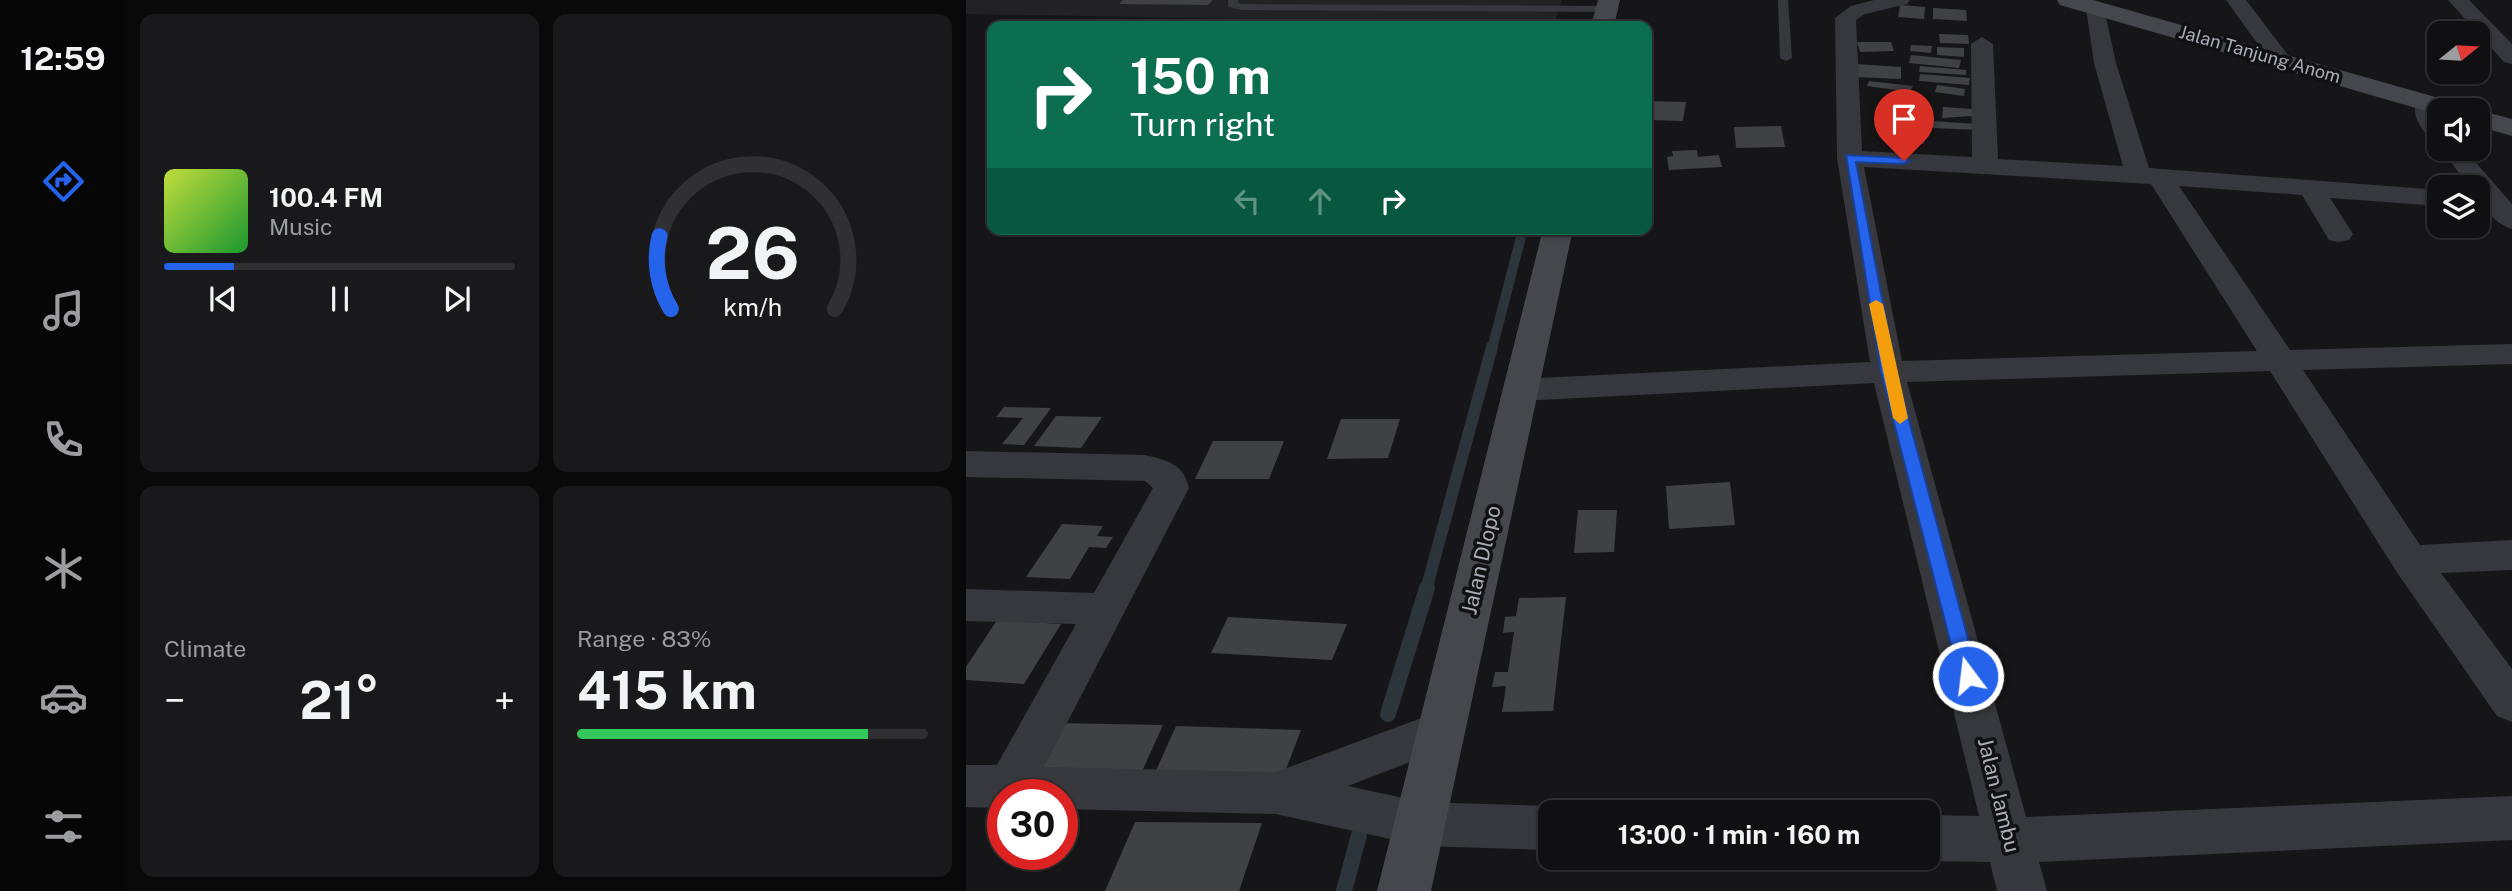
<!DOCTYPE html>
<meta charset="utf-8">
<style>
:root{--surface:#101012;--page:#19191b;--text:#f1f3f6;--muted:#9c9d9f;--line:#303032;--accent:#2563eb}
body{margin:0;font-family:"Public Sans",sans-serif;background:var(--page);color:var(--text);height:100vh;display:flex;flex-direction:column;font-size:26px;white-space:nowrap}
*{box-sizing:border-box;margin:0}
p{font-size:23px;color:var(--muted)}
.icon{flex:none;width:38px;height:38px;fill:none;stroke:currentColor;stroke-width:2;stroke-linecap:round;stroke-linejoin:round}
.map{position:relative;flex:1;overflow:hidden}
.details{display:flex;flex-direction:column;gap:14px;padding:14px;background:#09090a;width:840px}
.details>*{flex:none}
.hud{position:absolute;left:21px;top:21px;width:665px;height:214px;border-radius:14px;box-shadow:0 2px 5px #0004,0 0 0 2px var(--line);background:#0b6e4f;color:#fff;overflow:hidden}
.needle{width:46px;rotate:72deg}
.controls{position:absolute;left:1461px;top:21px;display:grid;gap:14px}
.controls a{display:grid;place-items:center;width:63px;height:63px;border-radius:14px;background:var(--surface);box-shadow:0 2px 5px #0004,0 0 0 2px var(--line);font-size:35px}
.speed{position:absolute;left:21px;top:779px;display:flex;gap:14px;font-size:35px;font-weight:700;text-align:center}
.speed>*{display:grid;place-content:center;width:91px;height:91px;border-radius:50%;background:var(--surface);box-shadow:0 2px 5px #0004,0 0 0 2px var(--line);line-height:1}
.speed .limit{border:10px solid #d22;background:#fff;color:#111}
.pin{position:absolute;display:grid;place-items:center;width:60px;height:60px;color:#fff;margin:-72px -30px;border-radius:50% 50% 50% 0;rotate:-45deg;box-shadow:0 0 7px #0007}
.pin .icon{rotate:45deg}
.me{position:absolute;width:77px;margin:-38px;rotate:345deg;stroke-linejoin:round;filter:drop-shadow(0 0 5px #0008)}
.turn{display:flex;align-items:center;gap:24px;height:147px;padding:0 28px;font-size:32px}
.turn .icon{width:91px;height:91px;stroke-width:2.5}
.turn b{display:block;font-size:49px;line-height:60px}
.lanes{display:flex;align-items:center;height:66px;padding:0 28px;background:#0003;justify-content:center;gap:35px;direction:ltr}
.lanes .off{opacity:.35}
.big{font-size:52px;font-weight:700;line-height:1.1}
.details .card{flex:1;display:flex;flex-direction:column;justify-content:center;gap:10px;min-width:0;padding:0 24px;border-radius:14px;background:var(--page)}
.details .dial{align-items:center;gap:0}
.dial svg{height:182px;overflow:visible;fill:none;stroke:var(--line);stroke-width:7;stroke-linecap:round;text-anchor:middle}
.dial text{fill:var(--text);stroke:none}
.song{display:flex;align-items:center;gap:21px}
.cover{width:84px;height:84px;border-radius:10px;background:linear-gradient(135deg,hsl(70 70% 55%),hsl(130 70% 35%))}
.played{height:7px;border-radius:4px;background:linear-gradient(90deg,var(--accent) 20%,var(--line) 20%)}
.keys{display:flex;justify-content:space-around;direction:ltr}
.heat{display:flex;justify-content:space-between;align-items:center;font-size:38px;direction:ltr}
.charge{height:10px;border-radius:5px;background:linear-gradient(90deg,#34c759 83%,var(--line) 0)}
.details .tiles{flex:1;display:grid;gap:14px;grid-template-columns:repeat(2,1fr)}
.trip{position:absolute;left:572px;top:800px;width:402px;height:70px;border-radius:14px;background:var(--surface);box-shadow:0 2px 5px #0004,0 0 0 2px var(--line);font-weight:700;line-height:70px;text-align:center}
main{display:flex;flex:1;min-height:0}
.tab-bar{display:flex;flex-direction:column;width:126px;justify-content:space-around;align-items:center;background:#060607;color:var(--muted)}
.tab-bar .icon{width:49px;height:49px}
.tab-bar .current{color:var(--accent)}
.tab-bar b{font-size:32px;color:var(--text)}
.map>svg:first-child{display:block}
</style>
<main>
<nav class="tab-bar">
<b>12:59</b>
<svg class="icon current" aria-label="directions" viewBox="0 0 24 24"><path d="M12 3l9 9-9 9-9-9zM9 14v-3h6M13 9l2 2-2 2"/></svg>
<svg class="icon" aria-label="music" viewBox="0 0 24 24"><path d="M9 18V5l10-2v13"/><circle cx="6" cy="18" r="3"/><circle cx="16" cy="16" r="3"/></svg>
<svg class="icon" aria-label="phone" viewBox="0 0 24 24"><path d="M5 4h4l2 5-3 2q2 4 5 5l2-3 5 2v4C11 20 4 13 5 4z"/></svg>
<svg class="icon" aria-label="climate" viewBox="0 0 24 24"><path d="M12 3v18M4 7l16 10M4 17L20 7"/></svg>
<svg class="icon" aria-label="car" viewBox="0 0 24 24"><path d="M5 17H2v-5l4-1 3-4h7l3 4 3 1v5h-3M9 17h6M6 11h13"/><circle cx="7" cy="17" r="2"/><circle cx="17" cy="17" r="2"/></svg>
<svg class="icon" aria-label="filters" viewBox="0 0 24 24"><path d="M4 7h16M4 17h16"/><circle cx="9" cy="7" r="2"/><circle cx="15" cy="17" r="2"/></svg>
</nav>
<section class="details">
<div class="tiles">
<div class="card">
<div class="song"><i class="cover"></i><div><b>100.4 FM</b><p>Music</p></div></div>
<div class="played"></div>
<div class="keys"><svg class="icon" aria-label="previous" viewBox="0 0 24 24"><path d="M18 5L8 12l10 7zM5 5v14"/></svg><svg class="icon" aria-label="pause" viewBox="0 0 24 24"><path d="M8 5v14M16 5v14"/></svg><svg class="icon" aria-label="next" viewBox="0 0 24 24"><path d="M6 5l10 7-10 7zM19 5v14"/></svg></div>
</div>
<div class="card dial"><svg viewBox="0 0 100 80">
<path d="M14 69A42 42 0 1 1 86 69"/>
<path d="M14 69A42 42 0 0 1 9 37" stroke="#2563eb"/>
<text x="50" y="56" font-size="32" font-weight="700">26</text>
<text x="50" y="72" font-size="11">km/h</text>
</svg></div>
<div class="card"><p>Climate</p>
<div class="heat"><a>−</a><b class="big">21°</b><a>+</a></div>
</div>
<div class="card"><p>Range · 83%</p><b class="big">415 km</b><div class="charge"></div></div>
</div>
</section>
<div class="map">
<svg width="1546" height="891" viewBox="0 0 1546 891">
<rect width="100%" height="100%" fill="#161618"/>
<!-- built -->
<path fill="#222225" d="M0,0H596L588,24L0,14Z"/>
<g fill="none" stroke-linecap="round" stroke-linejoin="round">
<!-- stream-far2 -->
<path stroke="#2c353c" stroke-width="10" d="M526,349L557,229"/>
<!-- stream-far1 -->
<path stroke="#2c353c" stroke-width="12" d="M460,590L526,347"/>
<!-- stream -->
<path stroke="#2c353c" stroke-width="16" d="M422,714L461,588
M378,891L393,835"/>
</g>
<!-- building -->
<path fill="#404145" d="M157,0H247L242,5L153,4Z
M934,5L959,7L958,19L932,17Z
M967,8L1000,10L1001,21L967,19Z
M973,34L1002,35L1003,44L974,43Z
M891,42H925L928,51L894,52Z
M945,45L966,46L965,53L944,51Z
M971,47L998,48V57L971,55Z
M945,55L995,60L993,68L943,63Z
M890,64L935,67V79L889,77Z
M954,66L1000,70V75L953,72Z
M954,74L1004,78L1003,85L953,81Z
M903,81L947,86L944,92L901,86Z
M971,85L999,89L998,96L969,92Z
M938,97L959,98L960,112L939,111Z
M681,101L720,102L717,121L681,120Z
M977,107L1007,109V116L976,118Z
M922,118L959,121L958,144L920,142Z
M967,121L1010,124L1011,130L967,128Z
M815,126L819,147L770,148L768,127Z
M731,150L732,157L753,155L756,167L703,170L701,157L707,156L706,151Z
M38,407L85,408L58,445L36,444L57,418L30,417Z
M90,416L136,417L115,448L68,446Z
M375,419H434L422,458L361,459Z
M247,441H318L303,479H229Z
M764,482L769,525L703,529L700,486Z
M612,510H651L648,552L608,553Z
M96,524L137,526L131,536L147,537L140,548L123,547L104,579L60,577Z
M600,597L587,711L536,712L540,686L526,687L529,672H542L548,632L537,633L539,617L550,616L553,598Z
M262,617L381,624L366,660L245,653Z
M31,620L95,624L58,684L0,680V667Z
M89,723L197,725L173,778L60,776Z
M210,726L335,730L316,780L188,775Z
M169,822L296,823L273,891H139Z"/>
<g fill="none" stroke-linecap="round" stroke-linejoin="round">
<!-- lane -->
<path fill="#37383d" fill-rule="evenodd" d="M262,0H272V3L276,4L641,6L646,9L641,12L276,10L262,7Z
M812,0H822L826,58L820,61L814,58Z"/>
<!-- street -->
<path fill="#37383d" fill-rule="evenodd" d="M908,0H944L941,4L899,14L890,20L896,151L1006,157L1005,44L1016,37L1027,44L1032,159L1157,166L1128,63L1120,8L1123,4H1137L1150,63L1183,168L1474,190V206L1364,198L1387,234L1383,240L1373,242L1363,240L1336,195L1213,186L1324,350L1546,344V364L1337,370L1454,545L1546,540V570L1475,573L1546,669V722L1531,716L1430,571L1304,371L941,382L1060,817L1546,796V840L1073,862L1081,891H1031L1024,862L962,861L954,858H962V815L1013,816L908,383L554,401L542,398L537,390L542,382L554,379L904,362L871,158L869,18L885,6ZM898,167L1185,184L1291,351L936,361Z
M1260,0H1280L1325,59L1322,64H1306Z
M1482,0H1503L1546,44V64L1538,62Z
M1461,96L1469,98L1473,103L1474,143L1465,141C1456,128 1442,114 1453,98Z
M1474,147L1498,149L1546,204V229C1530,225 1512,204 1512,187H1503Z
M0,451L179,455C201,460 218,464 223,488L78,767L310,772L477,710L493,715L499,729L493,743L382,786L456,802L584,806L601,812H584V850L456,846L310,814L96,809V794H37V808L0,807V765H31L110,624L0,621V589L128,593L187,488L179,481L0,477Z"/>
<!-- secondary -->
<path fill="#45474d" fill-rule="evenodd" d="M632,0H654L648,26H625Z
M1091,0H1127L1494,104L1498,110H1474V115L1094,5Z
M1511,110H1512L1546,119V136L1512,126Z
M577,229H607L465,891H411Z"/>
</g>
<!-- route -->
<path fill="#2563eb" stroke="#184099" stroke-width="2" d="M880,155L938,158L944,161L938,164L890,162L930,372L1012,676L1009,682H996L993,676L915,372Z"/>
<!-- slow -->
<path fill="#f59e0b" d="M910,300L917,304L942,418L934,424L927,418L903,304Z"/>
<g text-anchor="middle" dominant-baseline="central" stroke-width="7" stroke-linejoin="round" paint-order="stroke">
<!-- far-street labels -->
<g font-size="18" fill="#a8adb8" stroke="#111113">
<text transform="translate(1294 54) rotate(16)">Jalan Tanjung Anom</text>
</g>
<!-- street labels -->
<g font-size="21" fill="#a8adb8" stroke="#111113">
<text transform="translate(515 560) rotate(-77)">Jalan Dlopo</text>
<text transform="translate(1033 795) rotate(76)">Jalan Jambu</text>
</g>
</g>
</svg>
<div class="controls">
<a><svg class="needle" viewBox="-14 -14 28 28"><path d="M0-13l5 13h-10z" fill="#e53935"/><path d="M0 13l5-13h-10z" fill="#9c9d9f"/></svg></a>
<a><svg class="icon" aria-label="sound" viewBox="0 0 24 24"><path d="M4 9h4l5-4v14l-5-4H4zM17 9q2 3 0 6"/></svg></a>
<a><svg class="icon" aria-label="layers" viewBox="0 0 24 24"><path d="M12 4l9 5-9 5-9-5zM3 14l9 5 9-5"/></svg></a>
</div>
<div class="speed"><div class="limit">30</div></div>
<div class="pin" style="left:938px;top:161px;background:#d93025"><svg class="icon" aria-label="arrive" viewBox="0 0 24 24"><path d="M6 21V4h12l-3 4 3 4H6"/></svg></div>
<svg class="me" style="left:1002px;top:676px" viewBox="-20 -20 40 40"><circle r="17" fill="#2563eb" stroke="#fff" stroke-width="3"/><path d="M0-11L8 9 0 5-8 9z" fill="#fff"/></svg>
<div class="trip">13:00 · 1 min · 160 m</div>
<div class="hud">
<div class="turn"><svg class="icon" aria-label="right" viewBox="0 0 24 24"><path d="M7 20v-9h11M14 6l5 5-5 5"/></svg><div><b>150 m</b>Turn right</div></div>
<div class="lanes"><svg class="icon off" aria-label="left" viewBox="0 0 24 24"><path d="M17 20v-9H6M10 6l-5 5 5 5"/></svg><svg class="icon off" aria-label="ahead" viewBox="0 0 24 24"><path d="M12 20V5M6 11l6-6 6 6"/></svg><svg class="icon" aria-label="right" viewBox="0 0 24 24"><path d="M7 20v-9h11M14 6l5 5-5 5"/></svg></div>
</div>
</div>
</main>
